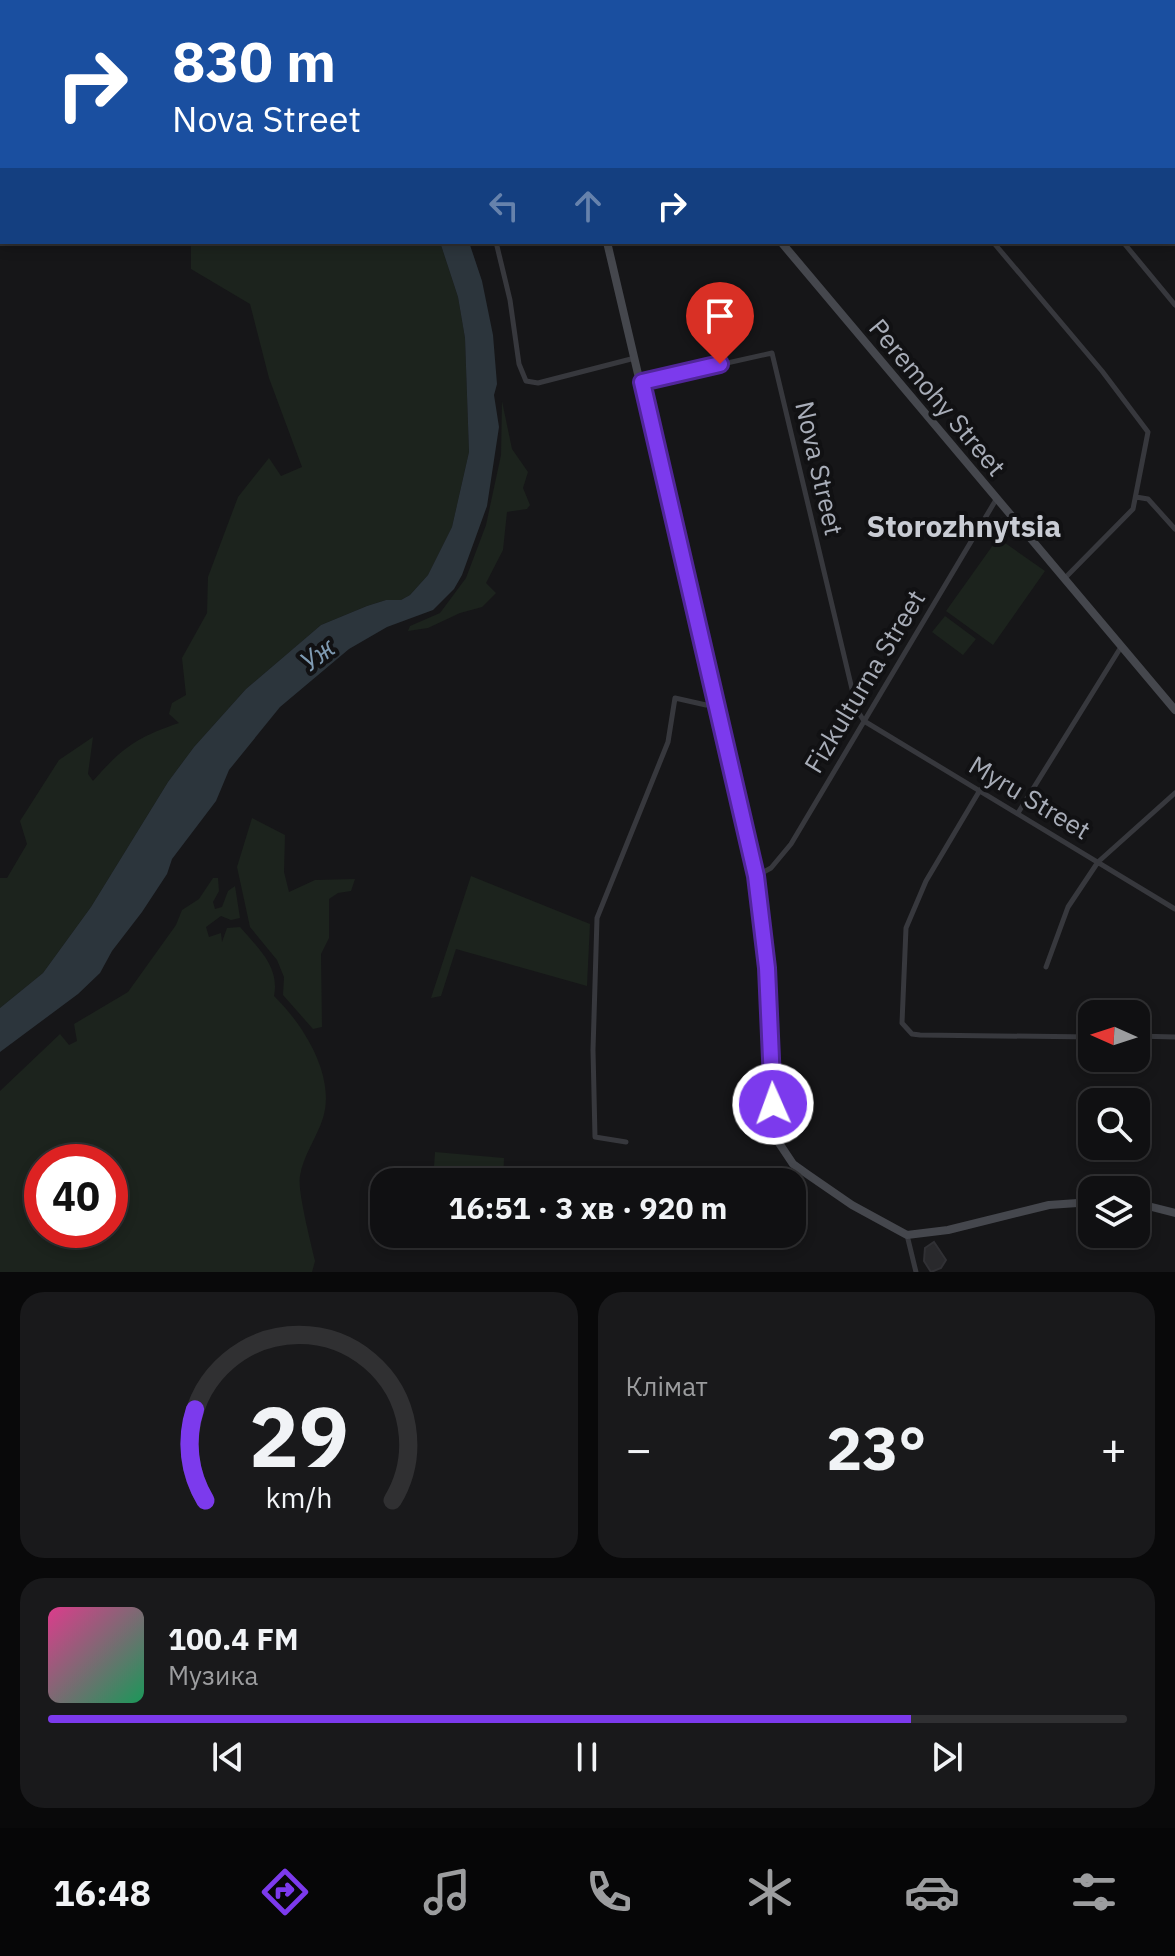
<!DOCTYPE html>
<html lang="uk">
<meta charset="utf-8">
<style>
:root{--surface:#101012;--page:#19191b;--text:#f1f3f6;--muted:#9c9d9f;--line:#303032;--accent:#7c3aed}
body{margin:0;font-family:"IBM Plex Sans",sans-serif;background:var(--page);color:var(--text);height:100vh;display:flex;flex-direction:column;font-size:30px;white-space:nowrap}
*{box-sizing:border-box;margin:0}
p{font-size:26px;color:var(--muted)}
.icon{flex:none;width:44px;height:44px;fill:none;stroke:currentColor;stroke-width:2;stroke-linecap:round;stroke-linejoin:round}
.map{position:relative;height:1272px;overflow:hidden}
.details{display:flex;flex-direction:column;gap:20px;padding:20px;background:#09090a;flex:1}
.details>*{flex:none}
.top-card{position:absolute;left:0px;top:0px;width:1176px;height:244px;box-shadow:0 4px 12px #0003,0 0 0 2px var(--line);background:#1a4fa0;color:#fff;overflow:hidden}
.needle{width:52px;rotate:273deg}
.buttons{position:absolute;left:1078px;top:1000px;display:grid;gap:16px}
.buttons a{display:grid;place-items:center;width:72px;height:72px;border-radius:16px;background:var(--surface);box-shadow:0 4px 12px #0003,0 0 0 2px var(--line);font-size:40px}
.speed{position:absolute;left:24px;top:1144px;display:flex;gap:16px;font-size:40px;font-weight:700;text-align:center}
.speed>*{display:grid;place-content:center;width:104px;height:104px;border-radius:50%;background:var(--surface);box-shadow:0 4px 12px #0003,0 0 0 2px var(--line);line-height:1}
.speed .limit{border:12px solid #d22;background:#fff;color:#111}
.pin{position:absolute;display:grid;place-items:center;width:68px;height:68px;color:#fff;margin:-82px -34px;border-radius:50% 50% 50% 0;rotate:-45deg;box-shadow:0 0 8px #0007}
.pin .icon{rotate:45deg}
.me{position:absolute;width:88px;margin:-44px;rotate:358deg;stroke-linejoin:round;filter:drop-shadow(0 0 6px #0008)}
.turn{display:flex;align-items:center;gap:28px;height:168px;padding:0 40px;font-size:36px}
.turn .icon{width:104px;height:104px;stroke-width:2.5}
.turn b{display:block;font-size:56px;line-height:68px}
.lanes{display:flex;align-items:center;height:76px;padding:0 40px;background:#0003;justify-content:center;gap:40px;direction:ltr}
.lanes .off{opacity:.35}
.big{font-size:60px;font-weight:700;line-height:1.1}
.details .widget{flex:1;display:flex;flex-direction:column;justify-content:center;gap:12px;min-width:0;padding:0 28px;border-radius:24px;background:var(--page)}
.details .dial{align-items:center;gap:0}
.dial svg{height:208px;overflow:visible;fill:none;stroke:var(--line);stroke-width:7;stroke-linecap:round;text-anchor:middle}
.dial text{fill:var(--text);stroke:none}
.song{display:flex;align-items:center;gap:24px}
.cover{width:96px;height:96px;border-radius:12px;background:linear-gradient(135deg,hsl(330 70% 55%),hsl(150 70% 35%))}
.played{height:8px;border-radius:4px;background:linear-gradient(90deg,var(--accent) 80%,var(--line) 80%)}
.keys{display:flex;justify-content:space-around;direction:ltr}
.heat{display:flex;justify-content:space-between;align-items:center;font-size:44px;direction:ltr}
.details .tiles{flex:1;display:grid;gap:20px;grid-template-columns:1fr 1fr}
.widget:last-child{grid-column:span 2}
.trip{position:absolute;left:370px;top:1168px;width:436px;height:80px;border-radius:24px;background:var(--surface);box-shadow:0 4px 12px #0003,0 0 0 2px var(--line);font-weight:700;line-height:80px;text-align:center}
.tabs{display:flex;height:128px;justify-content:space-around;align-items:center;background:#060607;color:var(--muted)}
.tabs .icon{width:56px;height:56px}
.tabs .selected{color:var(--accent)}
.tabs b{font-size:36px;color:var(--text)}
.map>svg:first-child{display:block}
</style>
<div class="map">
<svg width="1175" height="1272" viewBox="0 0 1175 1272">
<rect width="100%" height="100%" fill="#161618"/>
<!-- green -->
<path fill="#1c231d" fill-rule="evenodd" d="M191,242H440L458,297L465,338L469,452L452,527L428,575L410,595L401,600H386L367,606L321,625L246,689L194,747L168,782L91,907L43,973L0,1008V878H7L27,844L20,821L59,760L93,737L88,774L93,781C122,748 137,737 179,723L169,714L172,703L186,695L182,658L207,613L208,577L238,497L269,458L281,476L302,467L269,378L250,304L191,269Z
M502,401L512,449L528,472L523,488L530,505L527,509L507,512L503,550L486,583L496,593L482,607L460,613L428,628L408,631L410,626L440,613L466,578L486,525L501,455Z
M998,538L1045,571L993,645L946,611Z
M945,616L976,639L963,655L932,632Z
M252,818L285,835L284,872L289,892L315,880L355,879L351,891L338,893L329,899V938L321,954L322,1027L313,1029L283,995L284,977L277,960L250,927L237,867Z
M471,876L590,924L587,986L456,949L441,996L431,998Z
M213,878H218L219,891L213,902L215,909L222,907L228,891L235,886L240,918L231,920L221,916L206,927L209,937L221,933L222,942L227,928L240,927C258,948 280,967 274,996C303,1024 336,1076 323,1118C317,1137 303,1156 300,1176C297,1190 311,1243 315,1261L312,1272H0V1091L60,1034L69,1045L77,1041L74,1024L128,992L176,925L182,910L199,899ZM110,1162V1230H42V1162Z
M435,1152L504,1158L503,1182H433Z"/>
<!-- water -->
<path fill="#2c353c" d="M440,242H469L482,281L493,335L497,384L494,395L499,427L487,506L462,575L454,589L433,610L387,627L349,649L280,707L229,770L216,801L172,859L167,874L142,912L112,951L100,973L78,994L0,1052V1008L43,973L91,907L168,782L194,747L246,689L321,625L367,606L386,600H401L410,595L428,575L452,527L469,452L465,338L458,297Z"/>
<!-- building -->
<path fill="#29292c" stroke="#303034" stroke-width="2" d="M934,1242L946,1260L941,1268L931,1272L924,1261L925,1248Z"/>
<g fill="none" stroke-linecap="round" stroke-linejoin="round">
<!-- street -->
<path stroke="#37383d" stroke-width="5" d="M356,0L357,2
M680,0L682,2
M876,0L878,2
M950,0L952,2
M1021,2L1023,0
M496,242L510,300L519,364L526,381L538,383L635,358
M993,242L1102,371L1148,432L1133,509L1064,579
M1123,242L1175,305
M642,382L772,353L857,710L864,721L1175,909
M1136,497L1148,499L1175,529
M980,790L926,881L906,928L902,1023L912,1034L920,1035L1092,1037
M1018,813L1121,647
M756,876L771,868L791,844L997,498
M1046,967L1068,907L1098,862L1175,793
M1136,1036L1175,1037
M626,1142L595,1137L593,1050L597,918L668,742L675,698L706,705L714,704
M907,1235L916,1272"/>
<!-- secondary -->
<path stroke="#45474d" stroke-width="8" d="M546,0L547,2
M577,0L578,2
M628,2L630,0
M607,242L756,876L764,918L777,1140L793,1164L807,1174L852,1205L907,1235L948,1230L1049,1205L1092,1202
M781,242L1175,710
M1136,1203L1175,1213"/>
</g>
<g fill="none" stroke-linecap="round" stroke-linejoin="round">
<!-- route casing -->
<g stroke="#51269a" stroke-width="20">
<path id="route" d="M720,364L642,382L756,876L767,968L773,1104"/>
</g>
<!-- route -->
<use href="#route" stroke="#7c3aed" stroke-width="14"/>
</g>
<g text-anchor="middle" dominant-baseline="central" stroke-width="8" stroke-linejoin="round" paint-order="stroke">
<!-- street labels -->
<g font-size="26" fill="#a8adb8" stroke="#111113">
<text transform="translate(938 397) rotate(50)">Peremohy Street</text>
<text transform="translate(820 468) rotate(77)">Nova Street</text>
<text transform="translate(864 681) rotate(-59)">Fizkulturna Street</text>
<text transform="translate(1030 797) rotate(31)">Myru Street</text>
</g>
<!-- water labels -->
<g font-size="28" font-style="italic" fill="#7f9bb3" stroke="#111113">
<text transform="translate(317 654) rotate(-37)">Уж</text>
</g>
<!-- quarter labels -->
<g font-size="30" font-weight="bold" fill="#c9ccd4" stroke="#111113">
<text x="964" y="525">Storozhnytsia</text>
</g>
</g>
</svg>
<div class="buttons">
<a><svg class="needle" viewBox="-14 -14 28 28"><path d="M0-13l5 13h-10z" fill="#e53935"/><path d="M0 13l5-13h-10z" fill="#9c9d9f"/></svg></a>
<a><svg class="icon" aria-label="search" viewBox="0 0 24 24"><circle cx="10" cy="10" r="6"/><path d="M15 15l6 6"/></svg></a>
<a><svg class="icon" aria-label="layers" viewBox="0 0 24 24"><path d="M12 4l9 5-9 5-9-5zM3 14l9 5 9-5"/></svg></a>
</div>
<div class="speed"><div class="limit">40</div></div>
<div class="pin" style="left:720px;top:364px;background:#d93025"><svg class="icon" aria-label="arrive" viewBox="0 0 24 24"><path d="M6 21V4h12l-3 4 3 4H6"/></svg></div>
<svg class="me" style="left:773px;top:1104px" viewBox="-20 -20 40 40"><circle r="17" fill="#7c3aed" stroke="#fff" stroke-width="3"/><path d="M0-11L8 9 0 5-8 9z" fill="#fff"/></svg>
<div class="trip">16:51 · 3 хв · 920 m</div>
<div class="top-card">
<div class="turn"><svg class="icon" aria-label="right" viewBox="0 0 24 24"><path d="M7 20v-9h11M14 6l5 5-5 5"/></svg><div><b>830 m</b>Nova Street</div></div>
<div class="lanes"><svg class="icon off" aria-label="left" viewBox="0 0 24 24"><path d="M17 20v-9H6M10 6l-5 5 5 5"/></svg><svg class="icon off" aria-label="ahead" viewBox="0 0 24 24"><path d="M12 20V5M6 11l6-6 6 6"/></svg><svg class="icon" aria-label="right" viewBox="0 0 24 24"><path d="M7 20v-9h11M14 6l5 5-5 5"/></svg></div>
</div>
</div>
<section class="details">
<div class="tiles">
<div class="widget dial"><svg viewBox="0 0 100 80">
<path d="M14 69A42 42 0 1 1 86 69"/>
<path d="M14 69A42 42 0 0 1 10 34" stroke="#7c3aed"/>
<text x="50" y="56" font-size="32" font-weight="700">29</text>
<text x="50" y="72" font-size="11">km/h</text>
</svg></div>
<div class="widget"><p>Клімат</p>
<div class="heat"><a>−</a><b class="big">23°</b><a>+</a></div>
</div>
<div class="widget">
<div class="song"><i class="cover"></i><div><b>100.4 FM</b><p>Музика</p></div></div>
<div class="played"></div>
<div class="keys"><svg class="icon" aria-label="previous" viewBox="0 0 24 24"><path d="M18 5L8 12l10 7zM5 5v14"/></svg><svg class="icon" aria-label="pause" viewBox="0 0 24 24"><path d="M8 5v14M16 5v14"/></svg><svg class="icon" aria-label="next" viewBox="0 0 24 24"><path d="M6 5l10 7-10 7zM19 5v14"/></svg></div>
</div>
</div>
</section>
<nav class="tabs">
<b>16:48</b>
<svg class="icon selected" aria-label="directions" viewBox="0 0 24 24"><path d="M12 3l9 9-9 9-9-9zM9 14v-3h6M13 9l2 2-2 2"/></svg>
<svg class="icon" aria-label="music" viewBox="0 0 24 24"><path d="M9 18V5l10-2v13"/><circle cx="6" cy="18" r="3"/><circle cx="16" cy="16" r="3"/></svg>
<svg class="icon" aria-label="phone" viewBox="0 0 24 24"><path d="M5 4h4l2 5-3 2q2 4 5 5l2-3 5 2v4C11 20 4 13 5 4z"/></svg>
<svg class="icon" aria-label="climate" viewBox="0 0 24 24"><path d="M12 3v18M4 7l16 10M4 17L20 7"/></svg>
<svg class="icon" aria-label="car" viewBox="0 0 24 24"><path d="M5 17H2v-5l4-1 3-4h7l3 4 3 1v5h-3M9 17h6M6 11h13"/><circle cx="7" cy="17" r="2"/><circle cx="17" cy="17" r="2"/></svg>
<svg class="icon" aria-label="filters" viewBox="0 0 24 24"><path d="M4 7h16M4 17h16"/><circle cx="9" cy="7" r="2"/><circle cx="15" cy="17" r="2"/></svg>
</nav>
